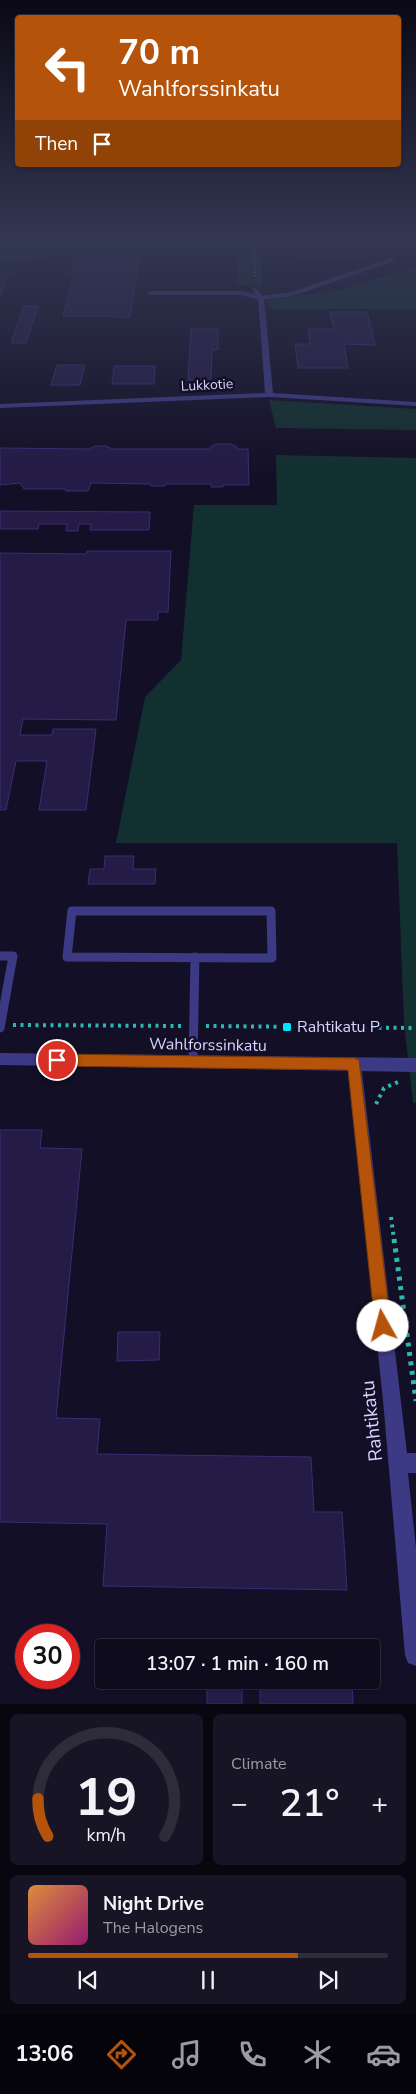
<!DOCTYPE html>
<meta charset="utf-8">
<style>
:root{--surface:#0e0b1c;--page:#171425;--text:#f1f3f6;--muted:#9b9ba3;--line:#2e2b3b;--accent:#b45309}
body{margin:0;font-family:"Nunito Sans",sans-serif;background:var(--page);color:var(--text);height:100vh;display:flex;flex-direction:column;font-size:19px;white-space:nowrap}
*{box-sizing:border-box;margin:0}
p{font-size:16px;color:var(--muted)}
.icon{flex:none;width:28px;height:28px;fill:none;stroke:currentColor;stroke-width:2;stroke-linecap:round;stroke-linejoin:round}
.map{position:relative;height:1704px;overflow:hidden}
.sheet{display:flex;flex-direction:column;gap:10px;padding:10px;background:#08060f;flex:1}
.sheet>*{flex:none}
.top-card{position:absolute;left:15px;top:15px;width:386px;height:152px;border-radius:5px;box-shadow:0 1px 4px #0004,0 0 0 1px var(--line);background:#b45309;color:#fff;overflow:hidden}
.speed{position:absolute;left:15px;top:1624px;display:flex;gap:10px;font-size:25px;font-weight:700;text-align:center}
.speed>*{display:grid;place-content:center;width:65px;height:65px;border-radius:50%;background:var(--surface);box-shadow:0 1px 4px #0004,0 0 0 1px var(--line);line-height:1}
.speed .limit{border:8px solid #d22;background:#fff;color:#111}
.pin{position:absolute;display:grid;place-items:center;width:42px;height:42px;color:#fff;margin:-21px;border:2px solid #fff;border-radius:50%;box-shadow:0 1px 5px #0007}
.me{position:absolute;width:55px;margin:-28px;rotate:353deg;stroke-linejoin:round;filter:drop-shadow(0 0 4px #0008)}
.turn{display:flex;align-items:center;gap:18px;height:105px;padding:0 20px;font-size:22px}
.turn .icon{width:65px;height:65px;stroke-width:2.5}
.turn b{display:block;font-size:35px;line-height:42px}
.then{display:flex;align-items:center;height:48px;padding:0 20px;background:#0003;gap:10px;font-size:19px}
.big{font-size:38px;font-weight:600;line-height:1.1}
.sheet .tile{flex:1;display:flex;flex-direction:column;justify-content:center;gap:8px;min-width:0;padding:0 18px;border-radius:8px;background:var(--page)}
.sheet .dial{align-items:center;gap:0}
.dial svg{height:130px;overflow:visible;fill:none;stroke:var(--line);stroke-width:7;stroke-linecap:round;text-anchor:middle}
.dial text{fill:var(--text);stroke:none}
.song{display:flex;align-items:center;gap:15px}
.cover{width:60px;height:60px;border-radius:8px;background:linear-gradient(135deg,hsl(30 70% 55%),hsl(320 70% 35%))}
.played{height:5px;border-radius:2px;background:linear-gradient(90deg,var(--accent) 75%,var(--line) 75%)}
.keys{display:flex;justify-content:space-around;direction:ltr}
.heat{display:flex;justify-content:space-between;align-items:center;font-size:28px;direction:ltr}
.sheet .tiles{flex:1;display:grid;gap:10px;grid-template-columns:1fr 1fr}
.tile:last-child{grid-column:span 2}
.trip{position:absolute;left:95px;top:1639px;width:285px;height:50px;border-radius:5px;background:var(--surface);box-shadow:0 1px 4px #0004,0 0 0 1px var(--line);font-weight:600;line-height:50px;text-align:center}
.menu{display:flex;height:80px;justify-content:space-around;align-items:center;background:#06040b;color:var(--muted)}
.menu .icon{width:35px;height:35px}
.menu .current{color:var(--accent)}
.menu b{font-size:22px;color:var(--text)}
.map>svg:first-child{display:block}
</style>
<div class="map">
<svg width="416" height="1704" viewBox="0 0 416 1704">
<rect width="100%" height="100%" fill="#130f26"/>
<!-- green -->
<path fill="#12302f" d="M0,239H260L262,285H239L237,251L80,249L61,255L0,263Z
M416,268V309H269L267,300L334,291Z
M269,400L416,409V430L276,428Z
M276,455L416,458V1103H413L404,1023L397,843H116L145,697L181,660L194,505H277Z"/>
<!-- building -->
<path fill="#241b47" stroke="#3b2d73" d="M349,241H363L364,244H389L393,254H366L367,258L295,257L292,244H349Z
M75,257H139L130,317L63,316L75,274H71Z
M0,272H9L0,296Z
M24,306H38L26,343H11Z
M330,312H367L375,345L344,344L348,368H298L295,344H310L308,329H334Z
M191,329H218V350H212L211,380H188Z
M57,365H85L80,385H51Z
M114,366H155L154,384H112Z
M216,444H231L237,447V449H248L249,485H223V487H211V484H165V486H151V484L91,483L88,491H66L65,489H24L20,483L0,485V448L89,449L95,446H106L112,449H210V447Z
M0,511L150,512L149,530H90L91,524H79L78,531H66L67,524H39L38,529H0Z
M87,551H171L168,612H158V620H126L116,720L23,719L20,735H52L53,729H96L86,810H39L47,761H16L6,810H0V553L86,554Z
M105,856H134L133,869H156L155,884H88L90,869H104Z
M0,1130H42L40,1148L82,1149L56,1418L100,1419L97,1454L311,1457L314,1512H342L347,1590L103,1586L107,1524L0,1522Z
M118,1332H160L159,1360L117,1361Z
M260,1680H352L353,1704H260Z
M207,1682L242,1683V1704H207Z"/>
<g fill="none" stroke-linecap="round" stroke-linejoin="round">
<!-- path-far2 -->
<path stroke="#2fb8b0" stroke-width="2" stroke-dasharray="1 2" stroke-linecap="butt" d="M254,239L255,278"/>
<!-- path-far1 -->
<path stroke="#2fb8b0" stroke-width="4" stroke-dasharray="3 4.5" stroke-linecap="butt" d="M13,1025L182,1026
M206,1026L416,1028
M376,1104L384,1088L398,1082
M391,1217L394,1240"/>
<!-- path -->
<path stroke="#2fb8b0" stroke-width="5" stroke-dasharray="4 5.5" stroke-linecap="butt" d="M394,1239L416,1401"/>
<!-- service-far1 -->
<path stroke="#3d3a85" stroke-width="4" d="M150,293H241L261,298L292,294L392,260"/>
<!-- service -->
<path stroke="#3d3a85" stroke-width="9" d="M72,911H271L272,958L67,957Z
M0,956H13L0,1028
M193,1062L195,957"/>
<!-- minor -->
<path fill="#3d3a85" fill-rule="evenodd" d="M255,287L264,298L273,393L416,402V406L269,397L0,408V404L265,393L258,298L252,289Z
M354,1057L359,1059L361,1064L407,1453H416V1473H408L416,1548V1666L408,1663L405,1655L383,1400L347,1064L349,1059Z"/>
<!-- tertiary -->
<path fill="#3d3a85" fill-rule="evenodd" d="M0,1053L416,1058V1072L0,1065Z"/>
</g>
<!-- sky -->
<linearGradient id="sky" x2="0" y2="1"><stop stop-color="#0a0815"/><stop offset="0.5" stop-color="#333752"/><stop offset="1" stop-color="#333752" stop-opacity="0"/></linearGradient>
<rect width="416" height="477" fill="url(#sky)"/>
<!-- route -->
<path fill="#b45309" stroke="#753606" d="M57,1054L354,1058L359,1060L391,1326L389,1331L383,1334L377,1331L375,1326L348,1070L57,1066L52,1064L50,1060L52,1056Z"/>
<!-- markers -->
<rect fill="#00e5ff" stroke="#130f26" stroke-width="2" x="282" y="1022" width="10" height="10" rx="2.5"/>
<g text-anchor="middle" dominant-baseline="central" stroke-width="5" stroke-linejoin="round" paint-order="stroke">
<!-- far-street labels -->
<g font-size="14" fill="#d9d4ff" stroke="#130f26">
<text transform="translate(207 385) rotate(-3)">Lukkotie</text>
</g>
<!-- poi labels -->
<g font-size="16" fill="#d9d4ff" stroke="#130f26" text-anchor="start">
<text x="297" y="1027">Rahtikatu P</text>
</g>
<!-- street labels -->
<g font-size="16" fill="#d9d4ff" stroke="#130f26">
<text transform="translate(208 1045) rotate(1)">Wahlforssinkatu</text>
</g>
<!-- near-street labels -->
<g font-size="19" fill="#d9d4ff" stroke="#130f26">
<text transform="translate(372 1421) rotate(-96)">Rahtikatu</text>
</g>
</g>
</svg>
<div class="speed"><div class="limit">30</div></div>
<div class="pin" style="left:57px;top:1060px;background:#d93025"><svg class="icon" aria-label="arrive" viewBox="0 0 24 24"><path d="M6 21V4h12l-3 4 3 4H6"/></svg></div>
<svg class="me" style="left:383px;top:1326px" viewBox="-20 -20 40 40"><circle r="19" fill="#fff"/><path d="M0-13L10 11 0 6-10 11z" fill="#b45309"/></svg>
<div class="trip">13:07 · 1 min · 160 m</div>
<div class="top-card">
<div class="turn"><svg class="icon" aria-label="left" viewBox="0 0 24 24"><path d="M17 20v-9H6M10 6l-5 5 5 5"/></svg><div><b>70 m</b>Wahlforssinkatu</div></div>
<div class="then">Then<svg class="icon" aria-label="arrive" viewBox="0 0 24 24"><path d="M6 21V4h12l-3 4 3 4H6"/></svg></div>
</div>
</div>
<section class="sheet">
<div class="tiles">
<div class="tile dial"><svg viewBox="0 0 100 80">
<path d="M14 69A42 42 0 1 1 86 69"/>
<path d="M14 69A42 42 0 0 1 8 46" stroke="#b45309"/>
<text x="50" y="56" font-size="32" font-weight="700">19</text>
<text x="50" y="72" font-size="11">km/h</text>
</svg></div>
<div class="tile"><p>Climate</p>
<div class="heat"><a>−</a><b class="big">21°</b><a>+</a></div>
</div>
<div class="tile">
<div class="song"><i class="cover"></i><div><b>Night Drive</b><p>The Halogens</p></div></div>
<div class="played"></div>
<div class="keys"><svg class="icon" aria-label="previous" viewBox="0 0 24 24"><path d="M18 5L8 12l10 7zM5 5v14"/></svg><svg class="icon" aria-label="pause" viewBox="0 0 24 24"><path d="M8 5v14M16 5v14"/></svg><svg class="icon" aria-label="next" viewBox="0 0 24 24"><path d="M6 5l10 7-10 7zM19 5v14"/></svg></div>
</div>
</div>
</section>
<nav class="menu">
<b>13:06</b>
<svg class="icon current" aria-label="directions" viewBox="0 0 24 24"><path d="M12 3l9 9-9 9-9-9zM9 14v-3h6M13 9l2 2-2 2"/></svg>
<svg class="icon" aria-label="music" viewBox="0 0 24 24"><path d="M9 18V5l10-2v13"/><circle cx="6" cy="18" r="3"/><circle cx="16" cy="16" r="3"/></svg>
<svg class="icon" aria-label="phone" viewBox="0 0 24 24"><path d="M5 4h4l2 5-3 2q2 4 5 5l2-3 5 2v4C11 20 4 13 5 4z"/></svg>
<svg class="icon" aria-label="climate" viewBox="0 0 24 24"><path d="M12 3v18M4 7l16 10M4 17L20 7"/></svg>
<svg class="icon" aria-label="car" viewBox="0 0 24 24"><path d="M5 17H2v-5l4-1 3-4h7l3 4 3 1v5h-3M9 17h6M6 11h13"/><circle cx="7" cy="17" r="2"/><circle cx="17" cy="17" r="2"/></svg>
</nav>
